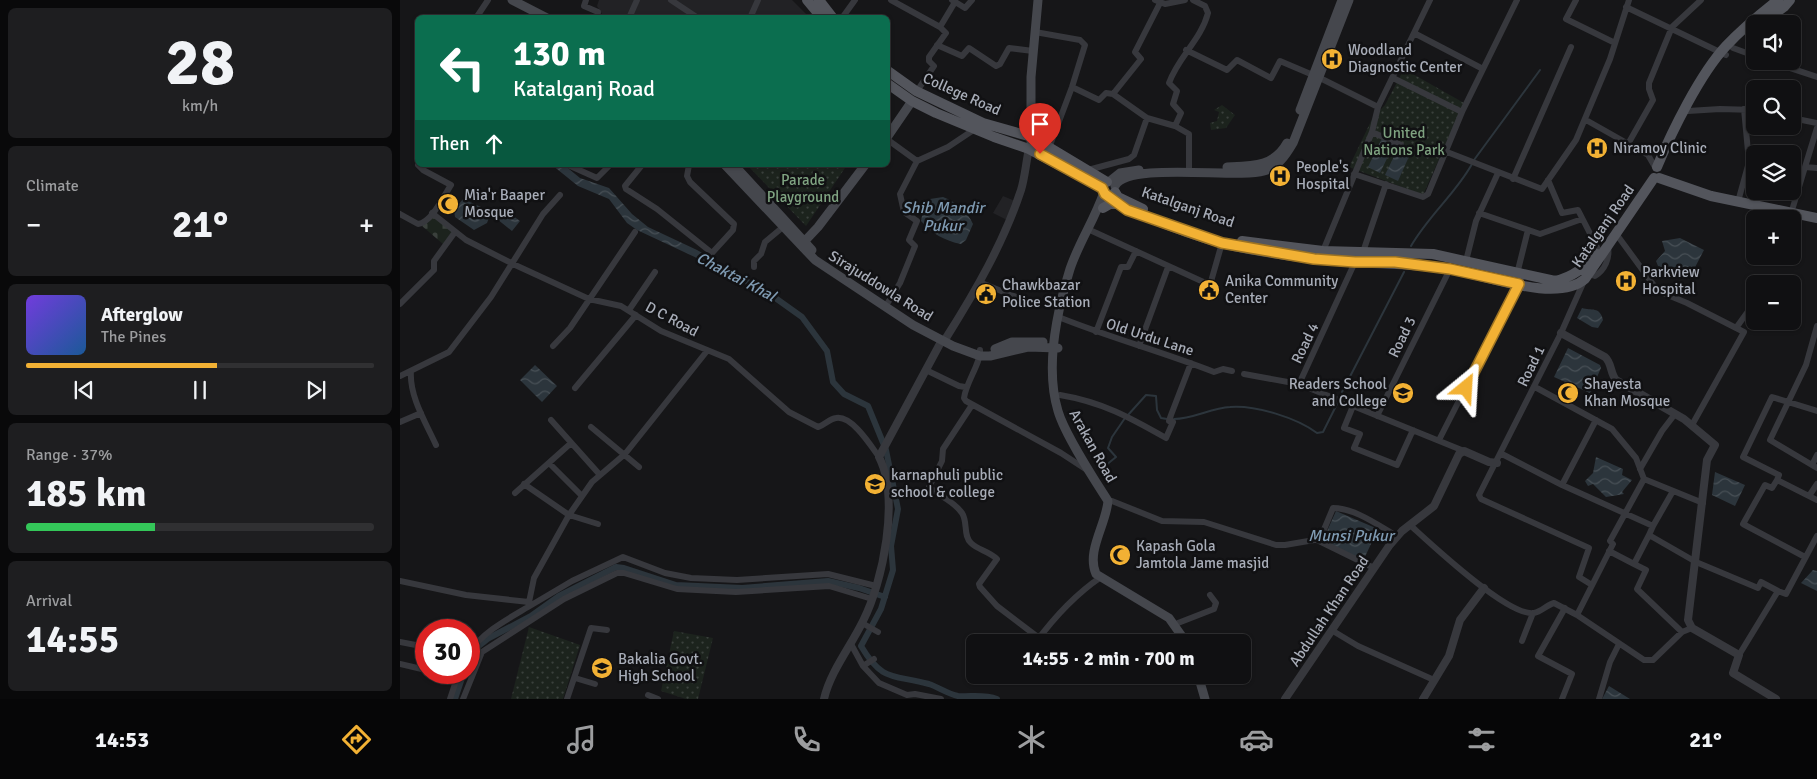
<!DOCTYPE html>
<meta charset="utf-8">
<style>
:root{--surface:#101012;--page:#1e1e20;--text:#f1f3f6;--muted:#9c9d9f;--line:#303032;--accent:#f2b134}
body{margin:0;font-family:Signika,sans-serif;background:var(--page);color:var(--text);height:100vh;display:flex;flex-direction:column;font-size:19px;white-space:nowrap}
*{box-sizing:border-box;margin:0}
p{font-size:16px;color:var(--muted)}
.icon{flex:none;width:28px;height:28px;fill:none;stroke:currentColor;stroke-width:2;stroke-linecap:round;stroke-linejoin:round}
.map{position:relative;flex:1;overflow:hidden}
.drawer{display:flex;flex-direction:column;gap:8px;padding:8px;background:#09090a;width:400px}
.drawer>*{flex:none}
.top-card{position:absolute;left:15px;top:15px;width:475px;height:152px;border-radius:8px;box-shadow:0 1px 4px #0004,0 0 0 1px var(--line);background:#0b6e4f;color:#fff;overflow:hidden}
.buttons{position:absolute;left:1346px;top:15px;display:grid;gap:10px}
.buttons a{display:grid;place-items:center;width:55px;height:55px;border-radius:8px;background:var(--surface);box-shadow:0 1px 4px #0004,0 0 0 1px var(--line);font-size:25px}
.speed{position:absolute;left:15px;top:619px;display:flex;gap:10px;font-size:25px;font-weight:700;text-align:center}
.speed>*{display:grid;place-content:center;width:65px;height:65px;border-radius:50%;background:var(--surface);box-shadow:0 1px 4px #0004,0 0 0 1px var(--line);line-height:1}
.speed .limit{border:8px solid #d22;background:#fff;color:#111}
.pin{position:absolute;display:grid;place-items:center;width:42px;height:42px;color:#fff;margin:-51px -21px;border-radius:50% 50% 50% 0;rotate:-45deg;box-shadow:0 0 5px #0007}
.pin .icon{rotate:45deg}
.me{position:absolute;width:55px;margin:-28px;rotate:27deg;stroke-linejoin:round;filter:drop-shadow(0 0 4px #0008)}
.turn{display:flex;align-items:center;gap:18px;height:105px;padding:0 15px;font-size:22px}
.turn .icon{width:65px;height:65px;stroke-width:2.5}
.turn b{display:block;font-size:35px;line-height:42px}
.then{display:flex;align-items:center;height:48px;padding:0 15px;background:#0003;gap:10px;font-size:19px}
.big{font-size:38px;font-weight:800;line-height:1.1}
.drawer .widget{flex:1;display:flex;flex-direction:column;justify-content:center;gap:8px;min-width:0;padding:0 18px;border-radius:8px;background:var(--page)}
.drawer .dial{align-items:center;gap:0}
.dial b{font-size:65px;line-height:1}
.song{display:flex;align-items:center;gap:15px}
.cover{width:60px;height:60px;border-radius:8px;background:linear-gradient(135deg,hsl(260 70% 55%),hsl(210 70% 35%))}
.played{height:5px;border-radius:2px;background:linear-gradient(90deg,var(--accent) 55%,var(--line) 55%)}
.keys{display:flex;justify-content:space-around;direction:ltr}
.heat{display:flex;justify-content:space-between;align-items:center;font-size:28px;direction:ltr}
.charge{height:8px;border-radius:4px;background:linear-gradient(90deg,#34c759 37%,var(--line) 0)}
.trip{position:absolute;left:566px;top:634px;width:285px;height:50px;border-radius:8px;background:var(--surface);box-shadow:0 1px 4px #0004,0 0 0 1px var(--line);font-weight:800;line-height:50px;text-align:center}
.dock{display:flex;height:80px;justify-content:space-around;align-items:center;background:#060607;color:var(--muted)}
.dock .icon{width:35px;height:35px}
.dock .selected{color:var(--accent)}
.dock b{font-size:22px;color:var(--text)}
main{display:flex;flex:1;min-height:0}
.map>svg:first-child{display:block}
</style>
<main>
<section class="drawer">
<div class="widget dial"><b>28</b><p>km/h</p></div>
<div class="widget"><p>Climate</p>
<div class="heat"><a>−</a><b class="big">21°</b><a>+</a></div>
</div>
<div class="widget">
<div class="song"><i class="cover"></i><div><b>Afterglow</b><p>The Pines</p></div></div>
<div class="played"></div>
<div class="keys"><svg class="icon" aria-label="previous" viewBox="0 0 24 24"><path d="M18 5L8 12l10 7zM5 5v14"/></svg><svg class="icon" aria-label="pause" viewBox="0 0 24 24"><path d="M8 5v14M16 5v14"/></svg><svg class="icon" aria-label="next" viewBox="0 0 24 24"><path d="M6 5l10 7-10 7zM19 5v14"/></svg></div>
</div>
<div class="widget"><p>Range · 37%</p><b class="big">185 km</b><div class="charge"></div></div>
<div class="widget"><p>Arrival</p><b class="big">14:55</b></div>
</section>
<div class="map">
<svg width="1417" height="699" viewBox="0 0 1417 699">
<defs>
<pattern id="grass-dots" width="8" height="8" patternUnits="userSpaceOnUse" patternTransform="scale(1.25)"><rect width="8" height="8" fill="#1c231d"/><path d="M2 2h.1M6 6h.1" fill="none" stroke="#3a403c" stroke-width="1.8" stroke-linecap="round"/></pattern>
<pattern id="cemetery-stones" width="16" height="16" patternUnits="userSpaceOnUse" patternTransform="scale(1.25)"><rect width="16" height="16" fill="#1c231d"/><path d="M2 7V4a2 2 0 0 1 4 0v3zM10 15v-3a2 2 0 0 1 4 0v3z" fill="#3a403c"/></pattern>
<pattern id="water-waves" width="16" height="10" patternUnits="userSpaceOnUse" patternTransform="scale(1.25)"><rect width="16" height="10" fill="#2c353c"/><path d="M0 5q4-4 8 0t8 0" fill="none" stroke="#485056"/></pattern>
</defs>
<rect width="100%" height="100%" fill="#161618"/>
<!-- built -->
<path fill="#222225" d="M199,0H392L409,17H204L197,6Z
M603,196L615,201L607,220L593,213Z"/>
<!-- grass -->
<path fill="url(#grass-dots)" d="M1004,69L1064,103L1023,195L949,167L973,117L985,105Z
M822,105L835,115L826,128L811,130L810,123L817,121L819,112L814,110Z
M347,165H447L406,226Z
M129,627L180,645L163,699H111Z
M274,631L313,638L298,699H286L261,691Z"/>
<!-- cemetery -->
<path fill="url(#cemetery-stones)" d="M32,214L53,232L43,244L22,226Z"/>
<!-- water -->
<path fill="url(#water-waves)" d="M982,138L994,144L980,173L968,167Z
M999,146L1011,152L998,181L985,175Z
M152,165H164L180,178L209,188L232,214L248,227L297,250L332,270L328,277L299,259L237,230L227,223L209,199L178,186Z
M543,197C556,202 567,211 573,224L566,240L561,244C545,241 531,233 521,221L524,206L530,199Z
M63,199L88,210L90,215L87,223L74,230L55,217L54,210Z
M105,210L120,221L112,231L97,219Z
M1280,238L1304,250L1290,277L1258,266L1256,261L1265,251L1262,241Z
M1182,308C1191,311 1200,306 1203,320L1198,328L1192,327L1177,318Z
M1168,348L1200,365L1201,368L1190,393L1154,377Z
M135,365L157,386L142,402L120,380Z
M1196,457L1223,469L1222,475L1232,480L1222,492L1224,494L1206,497L1193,484L1188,486L1185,481L1193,473Z
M1315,472L1345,485L1335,506L1312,495Z
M936,511L978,529L963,561L923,540Z
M1413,570L1417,571V591L1401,583Z
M1209,686L1230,699H1202Z"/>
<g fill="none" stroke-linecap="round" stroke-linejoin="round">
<!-- stream -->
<path stroke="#2c353c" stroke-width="2" d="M1074,160L1140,70
M1011,246C1029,215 1056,193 1072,164
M942,392L1004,272
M728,415L746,395L756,396L757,410L761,418L767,419
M774,419C793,419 811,408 830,407C856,405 897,418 917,433L923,432L938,402
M700,470L716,457L708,448L712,437L725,418"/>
<!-- canal -->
<path stroke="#2c353c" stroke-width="6" d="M324,270L367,292L402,317L427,351L433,382L444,394L468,406L486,450L498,509L491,546L493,570L481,609L461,646C483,683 493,674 529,684C538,687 548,694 558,696C571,697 584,694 597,699
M69,663L75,649L89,638L131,616L159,596L216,567L224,568L276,585L342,588L428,581L459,588L485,597
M55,699L64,672"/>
<!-- minor -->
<path stroke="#37383d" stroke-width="6" d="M186,0L184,6L198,12L197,18
M271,0L298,18
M491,0L540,27
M552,0L565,8L572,0
M755,0L765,4L785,0
M1176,0L1166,19L1215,43
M1226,7L1326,55
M76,18L88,0
M229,18L237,0
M350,18L358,0
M442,18L455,0
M635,32L680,40L685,45L672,87L649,148
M1014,33L1083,69
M537,45L562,56L569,48L596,66L600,64L609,48L633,51
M1333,48L1355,56
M786,50L827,70L837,60L871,78L880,61L913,75
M1369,61L1417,77
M920,78L978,107
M993,78L1062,112
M672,87L699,100L706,93L713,94L747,118L775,126L789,134V171
M517,91L534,66L529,61V57L546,33L540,27L555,2
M713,94L741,59L735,52L760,3
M1288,111L1320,109L1355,110
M1392,118L1417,123
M1186,120L1248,155L1255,167
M775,126L781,113L773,104L777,91L769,83C778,57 801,40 808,13L805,6L793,0
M1417,128L1405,167L1417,168
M972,132L1001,145
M488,140L517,161
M1228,144L1253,100L1249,89V83L1272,27L1301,0
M1047,152L1142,189L1176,140L1210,59L1229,0
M168,165L197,178L210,165
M242,165L225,186L226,189L257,209L312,253L333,230L334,224L290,182L287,176L289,165
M688,170L729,159L734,155L747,118
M954,174L1023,197L1028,194L1062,112L1117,0
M1113,179L1171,47
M1148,180L1162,213L1178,210L1199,251
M1339,198L1349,162L1344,109
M1393,207L1405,167
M32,213L66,240L113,264L189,299L221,306L261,331L329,359L389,412L418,427C425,425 429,419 436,418C452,415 471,446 479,457
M1079,213L1140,234L1182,219
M0,214L18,224C32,222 43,197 51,185L23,170L18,165
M692,231L810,285L822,243
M1217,235L1258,291L1287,303L1344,332L1292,425
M923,251L972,132L978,107L1030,0
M963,252L986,184
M1066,261L1076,221L1098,173
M354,267V261L361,254L365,242L383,227
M1117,274L1128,230
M1189,274L1195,276C1205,270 1210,258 1208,247
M1184,281L1161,333L1079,495L1081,499L1189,548L1179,577L1192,585
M579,282L631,303
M0,304L34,270V261L55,232
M487,304L500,283L515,246L509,240L517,221L504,212L500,194L517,161L548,147L575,129
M229,310L255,272
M661,318C711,338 763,352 814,372L823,369L832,371
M1417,326L1406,365L1370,440L1417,468
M1336,328L1349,310L1355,312
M696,332L721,267H728L736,251
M153,346L170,328L235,232
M739,346L768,267
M580,350C581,363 566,382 564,398L566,401L661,453L687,470
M307,351L225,454L192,482L169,515L134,578L128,607L172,581L223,557L265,573L291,578L337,580L428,574L476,586
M11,371C9,396 26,423 36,445
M528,371L559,386L565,387
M844,374L899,384L955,262
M0,376L49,352L91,297L143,214L160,195
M899,384L1064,451
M1135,387L1212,429L1236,458L1244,479
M175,388L236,315
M660,395C702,402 729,417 766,438L773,422L769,421L771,415L791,363
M572,405L543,449L542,461L529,487C539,496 554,501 562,513C568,522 563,536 571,543C578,550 589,551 597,559L579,584L580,587L597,606L639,638
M953,406L944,428L960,434L954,448L997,465L1013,430
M1417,411L1372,397L1343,457L1379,475L1377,480L1417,500
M977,416L1050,269
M151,420L200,475
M0,422L21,413
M191,427L239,467
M1039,440L1123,275
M1102,454L1162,485L1253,526L1249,535
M149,463L182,496
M1412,465L1417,455
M1240,469L1262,431L1275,414
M1377,480L1372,488L1365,485L1343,524L1405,557
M124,484L169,515L198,524
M1162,485L1196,420
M115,493L170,444
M1409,496L1417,484
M708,501H712L762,521L804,522L876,545H885L920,539L933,508C955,508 979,526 997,536
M1010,525C1030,543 1108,617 1134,613C1141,612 1147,605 1154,603L1177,615L1244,660H1253L1282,632L1292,628
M1253,526L1273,491
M917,540L974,568
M1209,551L1234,564L1249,535L1296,562L1358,588L1361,582L1378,591
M1234,564L1246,570L1237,589L1282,632
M0,581L66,595L129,602
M1177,615L1213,544L1210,541L1244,479L1303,503
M462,623L478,632
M778,623L814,609L816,603L810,595
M933,631L958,646L1034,680
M1122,641L1133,613
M0,642L26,647
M636,642C653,619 676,594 701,577
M451,644L463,666L479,683L507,695L515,694L541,699
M69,653C83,632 106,620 128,607
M1339,655L1378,591L1386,594L1417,536
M0,664L26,670
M463,666L474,659
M41,672L58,676
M175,678L195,684
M248,695L258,699
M50,699L59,672
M63,699L82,652L164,599L217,573H224L277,589L336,592L429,586L472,599
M167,699L191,628L207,630
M1162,699L1172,674L1138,656L1165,608
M1199,699L1210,662L1219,644"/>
<!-- tertiary -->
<path stroke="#37383d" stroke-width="8" d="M1161,333L1205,357C1212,363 1210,373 1216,380L1284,419L1315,445L1307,460L1288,620L1292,628L1339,655L1333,673L1376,699
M546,338C575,292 604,242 621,190C625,177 626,162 629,149
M424,699C430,672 451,646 463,621C483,582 500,498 479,457L542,340
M885,699L989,546L1002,531L1034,506L1059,454L1064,451L1089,462L1097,463
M1023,699L1049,656L1060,620L1084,588"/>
<!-- secondary -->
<path stroke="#45474d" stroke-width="9" d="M112,0L147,18
M900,110L942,0
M488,136L512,101
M631,142V77L638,0
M325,165L415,260L513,325L553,346L580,356H590L628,347L658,348
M334,165L412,250
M827,167C851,166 874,167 887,143
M710,181L720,173L739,170
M715,186C728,161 837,179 864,171C878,167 886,155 893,143L949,0
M704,192C695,219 679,242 670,269C657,311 645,368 658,411C665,435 694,479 708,501C706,525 686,551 696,574L769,618L786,642
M402,244L418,227L465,165
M595,349L612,342H643
M798,675L805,699"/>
<!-- primary -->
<path stroke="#53555c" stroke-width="10" d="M407,0L422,18
M419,0L433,18
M1360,24L1384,7L1390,0
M488,71L516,91L583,123L632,137L707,182
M488,84L512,101L536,113L594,137L629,149L702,188
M1257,167C1272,131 1300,74 1326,46C1342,29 1360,14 1378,0
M1259,178L1311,196L1417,218
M715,192L718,197L743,209
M709,195L722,207L736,213C768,225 801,239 834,246C873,254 914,260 954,262C986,264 1017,264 1049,269C1084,274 1156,304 1185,279L1254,178
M703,208L710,204H718
M842,241L923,251L1033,254L1155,281C1173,277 1185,267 1197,254"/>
</g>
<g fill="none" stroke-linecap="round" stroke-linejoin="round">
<!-- route casing -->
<g stroke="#9d7322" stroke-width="12">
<path id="route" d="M640,154L702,188L705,194L727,210L822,243L914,259L955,262H995L1050,269L1119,284L1066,388"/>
</g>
<!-- route -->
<use href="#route" stroke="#f2b134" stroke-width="9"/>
</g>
<!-- icons -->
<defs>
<g id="hospital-disc" transform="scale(1.125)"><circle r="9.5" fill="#f2b134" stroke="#111113"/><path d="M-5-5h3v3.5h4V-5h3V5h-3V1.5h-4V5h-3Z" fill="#111"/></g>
<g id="mosque-disc" transform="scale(1.125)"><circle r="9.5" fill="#f2b134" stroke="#111113"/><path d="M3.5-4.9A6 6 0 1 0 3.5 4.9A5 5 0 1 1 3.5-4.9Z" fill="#111"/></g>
<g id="civic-disc" transform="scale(1.125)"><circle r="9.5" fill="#f2b134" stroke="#111113"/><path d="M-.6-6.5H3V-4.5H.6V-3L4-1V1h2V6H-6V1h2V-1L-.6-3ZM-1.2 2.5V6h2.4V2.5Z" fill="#111"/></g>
<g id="university-disc" transform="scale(1.125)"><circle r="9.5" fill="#f2b134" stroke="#111113"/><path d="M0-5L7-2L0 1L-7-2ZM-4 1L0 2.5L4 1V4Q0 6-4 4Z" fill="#111"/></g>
<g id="school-disc" transform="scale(1.125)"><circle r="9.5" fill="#f2b134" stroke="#111113"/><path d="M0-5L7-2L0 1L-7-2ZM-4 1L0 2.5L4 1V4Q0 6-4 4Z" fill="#111"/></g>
</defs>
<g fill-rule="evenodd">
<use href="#hospital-disc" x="932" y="59"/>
<use href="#hospital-disc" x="1197" y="148"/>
<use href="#hospital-disc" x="880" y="176"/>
<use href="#mosque-disc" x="48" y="204"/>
<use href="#hospital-disc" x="1226" y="281"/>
<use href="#civic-disc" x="809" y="290"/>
<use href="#civic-disc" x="586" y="294"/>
<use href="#university-disc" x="1003" y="393"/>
<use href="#mosque-disc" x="1168" y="393"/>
<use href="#university-disc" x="475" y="484"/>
<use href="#mosque-disc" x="720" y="555"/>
<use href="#school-disc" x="202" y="668"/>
</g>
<g text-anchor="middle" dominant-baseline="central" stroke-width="5" stroke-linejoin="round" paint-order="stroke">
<!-- poi labels -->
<g font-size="15" fill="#a8adb8" stroke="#111113" text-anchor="start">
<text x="948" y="50">Woodland<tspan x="948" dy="17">Diagnostic Center</tspan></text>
<text x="1213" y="148">Niramoy Clinic</text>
<text x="896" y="167">People's<tspan x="896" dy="17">Hospital</tspan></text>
<text x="64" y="195">Mia'r Baaper<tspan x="64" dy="17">Mosque</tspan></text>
<text x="1242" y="272">Parkview<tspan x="1242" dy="17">Hospital</tspan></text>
<text x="825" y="281">Anika Community<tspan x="825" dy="17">Center</tspan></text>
<text x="602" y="285">Chawkbazar<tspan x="602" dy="17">Police Station</tspan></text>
<text x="987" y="384" text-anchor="end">Readers School<tspan x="987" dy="17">and College</tspan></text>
<text x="1184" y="384">Shayesta<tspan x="1184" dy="17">Khan Mosque</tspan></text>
<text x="491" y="475">karnaphuli public<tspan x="491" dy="17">school &amp; college</tspan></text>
<text x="736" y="546">Kapash Gola<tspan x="736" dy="17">Jamtola Jame masjid</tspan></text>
<text x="218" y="659">Bakalia Govt.<tspan x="218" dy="17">High School</tspan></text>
</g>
<!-- street labels -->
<g font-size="15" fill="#a8adb8" stroke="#111113">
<text transform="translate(562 94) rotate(24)">College Road</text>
<text transform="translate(788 207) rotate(19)">Katalganj Road</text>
<text transform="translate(1203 226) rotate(-55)">Katalganj Road</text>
<text transform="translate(481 286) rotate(32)">Sirajuddowla Road</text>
<text transform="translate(272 319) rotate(28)">D C Road</text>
<text transform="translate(750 337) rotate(18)">Old Urdu Lane</text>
<text transform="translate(1002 337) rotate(-64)">Road 3</text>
<text transform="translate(905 343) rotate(-64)">Road 4</text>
<text transform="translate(1131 366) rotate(-64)">Road 1</text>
<text transform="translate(693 446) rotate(61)">Arakan Road</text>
<text transform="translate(929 611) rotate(-56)">Abdullah Khan Road</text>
</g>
<!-- park labels -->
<g font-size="15" fill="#7fa381" stroke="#111113">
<text x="1004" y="133">United<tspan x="1004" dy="17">Nations Park</tspan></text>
<text x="403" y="180">Parade<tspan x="403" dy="17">Playground</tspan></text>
</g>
<!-- water labels -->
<g font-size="16" font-style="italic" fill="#7f9bb3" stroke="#111113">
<text x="543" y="208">Shib Mandir<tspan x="543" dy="18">Pukur</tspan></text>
<text transform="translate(336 277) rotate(28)">Chaktai Khal</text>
<text x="951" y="536">Munsi Pukur</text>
</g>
</g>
</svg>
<div class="buttons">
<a><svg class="icon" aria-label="sound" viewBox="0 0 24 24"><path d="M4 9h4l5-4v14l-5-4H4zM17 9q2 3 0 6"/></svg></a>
<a><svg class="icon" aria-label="search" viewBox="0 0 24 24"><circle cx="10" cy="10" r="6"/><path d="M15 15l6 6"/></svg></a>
<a><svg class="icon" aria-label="layers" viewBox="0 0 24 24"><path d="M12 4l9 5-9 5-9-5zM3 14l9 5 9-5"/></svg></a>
<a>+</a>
<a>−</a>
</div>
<div class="speed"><div class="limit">30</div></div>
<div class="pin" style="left:640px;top:154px;background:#d93025"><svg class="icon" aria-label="arrive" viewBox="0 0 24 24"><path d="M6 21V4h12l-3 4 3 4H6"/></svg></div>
<svg class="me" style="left:1066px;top:388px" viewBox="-20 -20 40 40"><path d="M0-17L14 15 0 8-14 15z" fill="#f2b134" stroke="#fff" stroke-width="4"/></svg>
<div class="trip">14:55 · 2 min · 700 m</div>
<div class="top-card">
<div class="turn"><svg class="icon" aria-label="left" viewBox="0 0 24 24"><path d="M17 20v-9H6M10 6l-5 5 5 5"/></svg><div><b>130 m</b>Katalganj Road</div></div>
<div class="then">Then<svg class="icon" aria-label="ahead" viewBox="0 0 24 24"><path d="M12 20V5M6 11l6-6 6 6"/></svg></div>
</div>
</div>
</main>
<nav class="dock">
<b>14:53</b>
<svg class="icon selected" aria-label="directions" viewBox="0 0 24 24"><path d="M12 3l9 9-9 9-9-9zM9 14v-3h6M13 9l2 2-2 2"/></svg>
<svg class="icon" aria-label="music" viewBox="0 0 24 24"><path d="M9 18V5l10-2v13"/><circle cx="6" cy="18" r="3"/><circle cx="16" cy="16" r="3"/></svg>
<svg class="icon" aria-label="phone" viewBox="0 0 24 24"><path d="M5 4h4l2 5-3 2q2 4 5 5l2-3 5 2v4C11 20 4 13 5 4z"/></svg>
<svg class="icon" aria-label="climate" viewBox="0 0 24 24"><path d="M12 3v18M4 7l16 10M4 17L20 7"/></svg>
<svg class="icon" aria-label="car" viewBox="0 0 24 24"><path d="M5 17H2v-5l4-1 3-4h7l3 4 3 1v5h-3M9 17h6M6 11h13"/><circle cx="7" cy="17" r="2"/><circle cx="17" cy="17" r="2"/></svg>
<svg class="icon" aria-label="filters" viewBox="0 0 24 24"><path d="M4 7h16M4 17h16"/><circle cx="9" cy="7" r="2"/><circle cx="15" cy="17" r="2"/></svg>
<b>21°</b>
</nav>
